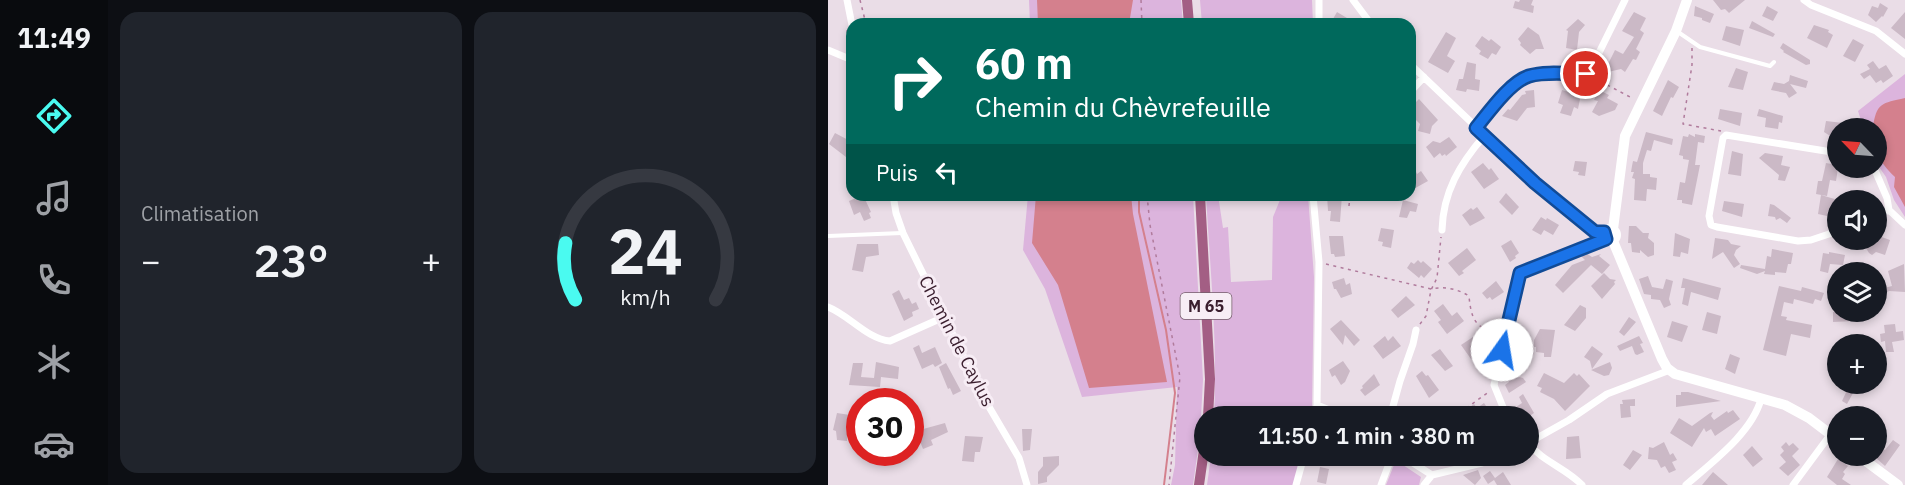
<!DOCTYPE html>
<html lang="fr">
<meta charset="utf-8">
<style>
:root{--surface:#171b24;--page:#20242c;--text:#f1f3f6;--muted:#9ea1a6;--line:#363941;--accent:#4afaf0}
body{margin:0;font-family:"IBM Plex Sans",sans-serif;background:var(--page);color:var(--text);height:100vh;display:flex;flex-direction:column;font-size:22px;white-space:nowrap}
*{box-sizing:border-box;margin:0}
p{font-size:20px;color:var(--muted)}
.icon{flex:none;width:33px;height:33px;fill:none;stroke:currentColor;stroke-width:2;stroke-linecap:round;stroke-linejoin:round}
.map{position:relative;flex:1;overflow:hidden}
.side{display:flex;flex-direction:column;gap:12px;padding:12px;background:#0d0f14;width:720px}
.side>*{flex:none}
.guide{position:absolute;left:18px;top:18px;width:570px;height:183px;border-radius:18px;box-shadow:0 3px 9px #0003;background:#00695c;color:#fff;overflow:hidden}
.needle{width:39px;rotate:295deg}
.fabs{position:absolute;left:999px;top:118px;display:grid;gap:12px}
.fabs a{display:grid;place-items:center;width:60px;height:60px;border-radius:50%;background:var(--surface);box-shadow:0 3px 9px #0003;font-size:30px}
.speed{position:absolute;left:18px;top:388px;display:flex;gap:12px;font-size:30px;font-weight:700;text-align:center}
.speed>*{display:grid;place-content:center;width:78px;height:78px;border-radius:50%;background:var(--surface);box-shadow:0 3px 9px #0003;line-height:1}
.speed .limit{border:9px solid #d22;background:#fff;color:#111}
.pin{position:absolute;display:grid;place-items:center;width:51px;height:51px;color:#fff;margin:-26px;border:3px solid #fff;border-radius:50%;box-shadow:0 2px 6px #0007}
.me{position:absolute;width:66px;margin:-33px;rotate:13deg;stroke-linejoin:round;filter:drop-shadow(0 0 4px #0008)}
.turn{display:flex;align-items:center;gap:21px;height:126px;padding:0 30px;font-size:27px}
.turn .icon{width:78px;height:78px;stroke-width:2.5}
.turn b{display:block;font-size:42px;line-height:51px}
.then{display:flex;align-items:center;height:57px;padding:0 30px;background:#0003;gap:12px;font-size:22px}
.big{font-size:45px;font-weight:600;line-height:1.1}
.side .widget{flex:1;display:flex;flex-direction:column;justify-content:center;gap:9px;min-width:0;padding:0 21px;border-radius:18px;background:var(--page)}
.side .dial{align-items:center;gap:0}
.dial svg{height:156px;overflow:visible;fill:none;stroke:var(--line);stroke-width:7;stroke-linecap:round;text-anchor:middle}
.dial text{fill:var(--text);stroke:none}
.heat{display:flex;justify-content:space-between;align-items:center;font-size:33px;direction:ltr}
.side .tiles{flex:1;display:grid;gap:12px;grid-template-columns:repeat(2,1fr)}
.trip{position:absolute;left:366px;top:406px;width:345px;height:60px;border-radius:30px;background:var(--surface);box-shadow:0 3px 9px #0003;font-weight:600;line-height:60px;text-align:center}
main{display:flex;flex:1;min-height:0}
.dock{display:flex;flex-direction:column;width:108px;justify-content:space-around;align-items:center;background:#090b0e;color:var(--muted)}
.dock .icon{width:42px;height:42px}
.dock .active{color:var(--accent)}
.dock b{font-size:27px;color:var(--text)}
.map>svg:first-child{display:block}
</style>
<main>
<nav class="dock">
<b>11:49</b>
<svg class="icon active" aria-label="directions" viewBox="0 0 24 24"><path d="M12 3l9 9-9 9-9-9zM9 14v-3h6M13 9l2 2-2 2"/></svg>
<svg class="icon" aria-label="music" viewBox="0 0 24 24"><path d="M9 18V5l10-2v13"/><circle cx="6" cy="18" r="3"/><circle cx="16" cy="16" r="3"/></svg>
<svg class="icon" aria-label="phone" viewBox="0 0 24 24"><path d="M5 4h4l2 5-3 2q2 4 5 5l2-3 5 2v4C11 20 4 13 5 4z"/></svg>
<svg class="icon" aria-label="climate" viewBox="0 0 24 24"><path d="M12 3v18M4 7l16 10M4 17L20 7"/></svg>
<svg class="icon" aria-label="car" viewBox="0 0 24 24"><path d="M5 17H2v-5l4-1 3-4h7l3 4 3 1v5h-3M9 17h6M6 11h13"/><circle cx="7" cy="17" r="2"/><circle cx="17" cy="17" r="2"/></svg>
</nav>
<section class="side">
<div class="tiles">
<div class="widget"><p>Climatisation</p>
<div class="heat"><a>−</a><b class="big">23°</b><a>+</a></div>
</div>
<div class="widget dial"><svg viewBox="0 0 100 80">
<path d="M14 69A42 42 0 1 1 86 69"/>
<path d="M14 69A42 42 0 0 1 9 40" stroke="#4afaf0"/>
<text x="50" y="56" font-size="32" font-weight="700">24</text>
<text x="50" y="72" font-size="11">km/h</text>
</svg></div>
</div>
</section>
<div class="map">
<svg width="1077" height="485" viewBox="0 0 1077 485">
<rect width="100%" height="100%" fill="#eadde7"/>
<!-- green -->
<path fill="#dcb4dd" d="M201,0H353L355,24H202Z
M372,0H484L485,24H374Z
M1077,74V217L1066,200L1058,177L1049,164L1048,129H1036L1030,111Z
M200,195H365L375,380L372,435L365,485H343L347,465L349,387L254,397L217,289L195,250Z
M378,195H390L395,228L400,227L403,282L444,280L445,217L454,195H480L486,277L484,408L482,417H386C390,343 382,269 378,195Z
M383,456H473L466,485H379Z
M572,463L593,477L591,485H558L566,465Z"/>
<!-- water -->
<path fill="#d4808d" d="M209,0H305L301,24H210Z
M1077,98V207L1066,187L1067,177C1049,160 1048,152 1048,129L1045,128C1048,103 1054,103 1077,98Z
M208,195H303L305,214L339,382L261,388L230,285L204,243Z"/>
<g fill="none" stroke-linecap="round" stroke-linejoin="round">
<!-- stream -->
<path stroke="#d4808d" stroke-width="2" d="M311,195V212L338,330L347,393L336,485"/>
</g>
<!-- building -->
<path fill="#cbb9c6" d="M692,0H705L703,5L706,6L705,13L685,8L687,1L691,2Z
M885,0H917L901,13L897,9L893,10Z
M1052,3L1060,8L1055,17L1054,16L1048,22L1040,15L1044,6L1050,8Z
M867,6L886,14L882,23L874,20V18L866,16Z
M939,6L950,12L945,21L934,16Z
M509,12L529,24H502Z
M806,12L818,18L812,30L816,33L808,49L812,52L808,60L805,59L797,72L793,69L780,72L781,62L787,50L795,54L806,37L794,31Z
M1077,12V39L1063,28Z
M750,19L757,25L751,32L749,50L738,48L740,31L738,30Z
M924,21L947,34L945,37L921,28Z
M986,25L1001,30L1000,32L1005,35L999,48L979,38Z
M898,26L916,30L912,46L894,40Z
M700,27L711,35L716,49H708L702,54L692,45L693,43L690,39Z
M618,32L628,38L619,56L627,61L620,73L600,62Z
M654,36L661,41L663,39L673,47L668,55L664,53L660,59L651,54L653,51L647,46Z
M1025,39L1036,45L1027,62L1015,56Z
M955,43L982,60V64L978,65L955,52L956,51L952,48Z
M1045,61L1051,69L1058,65L1065,76L1055,83L1053,80L1048,83L1042,75L1036,79L1032,74L1042,69L1039,65Z
M639,62L648,64L647,79L652,80L651,91L639,89L638,92L628,90L631,79H635Z
M908,68L920,72L915,90L900,87Z
M962,75L980,81L978,88L962,84L969,93L961,98L958,93L943,90L946,82L956,84L961,81Z
M840,80L851,87L845,98L843,97L834,116L825,111Z
M706,90L707,107L699,108L689,121L674,116L680,109L682,110L694,95L698,94L697,91Z
M734,90L747,94L746,97L752,99L750,109L746,107L743,116L732,113L735,105L730,103Z
M771,90L781,95L779,98L790,104L787,110L771,116L764,112L770,101L766,100Z
M591,99L610,120L604,126L602,134L590,131L592,124L582,114V108Z
M892,109L914,113L912,126L890,119Z
M931,109L955,116L954,123L951,122L950,129L937,127L938,118L929,116Z
M998,121L1015,123L1020,129H1010V141L996,132Z
M818,132L845,139L844,145L826,140L823,151L819,150L815,163V174H822V177L829,178L828,190L819,189L818,201L806,200L807,179L804,178L806,172H803L804,166L805,161L809,162Z
M7,133L24,142V152L21,151L18,157L1,144Z
M861,134L867,137V134L877,136L876,143L870,142L867,165H872L864,205L854,203V200H849L852,182L857,183L861,160L855,159V156L851,155L855,136L860,137Z
M621,137L629,147L618,156L617,154L614,156L612,153L606,158L598,147L605,141L612,143Z
M904,151L915,154L913,176L900,174Z
M937,153L955,156L953,165L962,167L957,181L950,180L951,175L931,158Z
M747,161L759,162L757,176L750,175L751,172L745,171Z
M655,163L661,170L663,168L671,179L656,189L643,172Z
M998,163L1009,165L1008,168H1010L1008,181L1002,180L999,196L988,194L990,181H994Z
M587,170L589,174L593,171L600,181L582,191V174Z
M678,193L691,207L684,215L671,202Z
M35,195L43,212L41,213L43,218L36,221L32,212L26,215L21,201Z
M499,195H514L512,222L502,221L503,211H500Z
M993,195L1010,200V213L1000,211L999,216L990,214Z
M575,200L590,204L588,212L582,211L579,218L571,217Z
M896,201L916,204L914,217L894,211Z
M942,204L946,205L963,218L959,223L952,218L948,220L947,217L940,216Z
M649,207L657,218L642,226L634,215L643,208L645,210Z
M713,217L718,220L719,218L731,225L725,235L716,230L713,235L704,230Z
M801,226H808L815,233H821L820,238L826,243V255L820,257L812,250V253L804,252L803,243H800Z
M553,228L566,230L563,248L554,246L555,242L550,241Z
M847,233L862,239L860,254L853,252L852,257L845,256Z
M1048,235L1062,240L1057,255L1048,252L1044,255L1041,253L1038,248L1032,246L1035,240H1048Z
M501,236H515L517,256L507,257L506,254H503Z
M887,238L900,240L903,244L913,246L908,250L906,255L912,264L906,268L895,252L884,259Z
M683,240L691,253L687,256L688,258L682,262L673,246Z
M29,244H50L51,255L38,257L35,272L24,270Z
M639,248L648,260L634,271L636,273L631,276L620,263Z
M944,249L965,253L963,264H960L958,273L947,272V275L936,274L937,271L929,274L912,268L913,265L937,269L939,256L943,257Z
M1001,252L1017,255L1015,265L1002,264L1000,273L992,271L995,253L1001,254Z
M758,253L764,257L773,254L771,256L782,265L774,274L763,265L735,293L727,285L744,265L757,260L752,255Z
M590,260L593,263L595,261L604,269L596,278L593,275L591,278L579,268L583,262L586,264Z
M1076,264L1077,292L1061,291L1048,298V290L1064,286L1060,271Z
M776,273L782,279L788,280L786,282L787,284L774,299L763,286Z
M820,276L824,287L835,289L838,279L845,281L841,299L843,305L836,308L832,300L823,299V295L816,294L811,279Z
M516,278L518,285L522,283L524,294L513,298L508,289H506L504,282Z
M855,278L893,288L890,300L863,292L860,306L854,304L857,288H853Z
M668,281L676,292L664,300L662,297L659,299L654,293Z
M951,286L973,291L974,287L996,293L993,301L987,299L985,304L966,299L965,304L956,302L953,316L959,317L958,320L984,325L982,338L963,334L958,356L935,350Z
M71,290L76,300L81,298L84,304L88,302L91,309L84,312L85,316L76,321L64,294Z
M578,296L587,305L570,318L563,310Z
M615,304L624,316L629,312L636,321L619,334L610,322L613,320L606,311Z
M752,305L758,308V318L747,331L736,325Z
M879,312L893,316L889,334L874,330Z
M1005,312H1026V321L1005,322Z
M801,317L808,322L796,336L791,332Z
M513,320L532,340L526,346L517,335L515,345L502,329Z
M844,321L860,326L854,342L839,337Z
M1067,324L1068,332L1075,331L1076,340L1064,342L1066,352H1058L1057,341L1053,342L1052,334L1057,333L1056,325Z
M712,329L727,330L723,357H716V353L708,352V347H706V340Z
M557,336L560,341L565,336L573,346L555,359L545,346Z
M811,336L815,343L812,344L816,352L809,355L807,354L804,346L792,351L789,346Z
M645,337L648,341L650,339L656,345L655,350L643,359L633,345Z
M91,345L94,353L107,347L114,363L107,367L105,364L94,369L85,348Z
M764,346L775,354L764,369L762,361L756,357Z
M612,349L625,366L617,371L603,355Z
M902,354L912,358L907,374L897,369Z
M515,361L522,371L517,382L513,385L507,375L504,377L501,370Z
M48,362L71,367L70,379L53,377L52,387L21,385L25,363H35L33,377L46,378Z
M782,362L784,368L781,375L776,376L763,370Z
M118,363L133,391L125,395L122,388L120,389L111,367Z
M682,363L693,366L691,377L695,378L698,382L681,393L677,385L681,382L679,378Z
M594,371L598,376L600,375L611,390L601,398L588,376Z
M716,373L736,383L746,373L749,376L751,374L762,386L737,411L726,399L712,392L714,388L709,386Z
M546,374L552,385L537,396L532,390L535,388L534,386Z
M1022,384H1030L1019,404L1014,401Z
M853,392H860L893,401L848,407V395H853Z
M695,394L706,413L700,417L699,414L694,416L688,407L694,403L691,397Z
M807,399V406H802L803,417L793,418L792,404H795L794,400Z
M656,403L660,409L656,412L660,417H643L638,410L646,404L649,408Z
M905,410L912,419L887,436L883,429L878,432L876,428L864,447L842,433L851,418L864,426L882,413L885,412L883,416L886,420L899,411L900,413Z
M9,413L22,415L21,428H23V435H19V441L9,440L8,431L5,430Z
M117,423L120,432L103,440L105,445L95,449L88,431Z
M194,429H204L202,450L195,451Z
M137,436L155,437L152,452H147L146,462L134,461Z
M751,436L753,458L738,459L739,437Z
M1065,440L1072,445L1057,466L1048,458V448L1053,451L1055,449L1057,450Z
M836,442L842,455L845,453L849,460L844,462L848,470L841,473L837,466L833,468L829,460L820,459L821,447L825,448Z
M958,442L961,446L965,443L971,449L964,456L972,465L960,476L951,468L958,462L952,455L956,451L953,447Z
M924,446L935,459L925,467L915,455Z
M805,450L814,455L802,470L795,465Z
M231,456V465L219,477V482L210,484V472L215,466V457Z
M1010,459L1020,466L1015,472L1017,474L1014,479L1023,485H1009L999,477Z
M492,467L501,469L498,484L489,482Z
M650,470L653,478L647,485L635,475Z
M662,471L667,478L675,472L683,485H669L666,480L660,484L655,476Z
M885,472L900,485H874Z"/>
<g fill="none" stroke-linecap="round" stroke-linejoin="round">
<!-- path -->
<path stroke="#b07b9c" stroke-width="1.5" stroke-dasharray="3 4.5" stroke-linecap="butt" d="M32,0L38,24
M313,0L314,24
M19,30L23,52
M864,48V65L855,124L893,131
M766,78L804,98
M319,195L322,225L352,377L341,485
M521,206L522,195
M498,264L603,289C616,286 630,289 641,296C643,318 647,330 671,332
M592,324L598,316L603,290L609,278L613,237
M626,417L662,391"/>
<!-- lane -->
<path stroke="#fff" stroke-width="4" d="M850,32L872,47L942,66L946,62
M0,236L74,233"/>
<!-- street -->
<path stroke="#fff" stroke-width="7" d="M19,0L24,25
M491,0V24
M525,0L543,24
M976,0L983,5L1048,31L1077,54
M0,50L24,60
M582,64L707,183L767,232H776
M582,92L596,77
M648,128C661,112 682,82 701,76C718,71 740,74 758,74L762,71L797,0
M1010,153L898,135L895,138L881,216L883,225L889,227L970,241L983,240L1010,231
M1046,168L1059,198L1061,210L1077,225
M65,195L68,213L75,233L157,400L191,458L199,485
M485,195L491,262L489,405L486,417
M1048,215L1061,210
M614,230C615,192 632,164 656,136
M0,307C21,315 39,339 62,341L116,317
M489,405L519,417
M562,417L572,381L585,344L588,330
M679,417L666,385L692,273L778,239
M700,443L741,420L779,394L842,370
M700,443C715,462 738,468 754,485
M574,456L604,475L654,463L671,456
M468,485L476,456
M553,485L564,456
M596,485L604,475
M858,485C883,463 924,433 933,399
M965,485L1002,435"/>
<!-- secondary -->
<path stroke="#fff" stroke-width="10" d="M776 235a6 6 0 1 1 12 0a6 6 0 1 1-12 0Z
M785,229L797,136L848,31L859,0
M785,241L834,359L839,368L847,374L957,405L981,418L1010,440
M1031,456L1070,485"/>
<!-- primary -->
<path stroke="#a35e84" stroke-width="10" d="M359,0L361,24
M372,195L382,379L380,417
M371,485L376,450"/>
</g>
<g fill="none" stroke-linecap="round" stroke-linejoin="round">
<!-- route casing -->
<g stroke="#114b97" stroke-width="15">
<path id="route" d="M674,350L692,273L778,239L776,232H767L707,183L648,128C661,112 682,82 701,76C718,71 740,74 758,74"/>
</g>
<!-- route -->
<use href="#route" stroke="#1a73e8" stroke-width="10"/>
</g>
<g text-anchor="middle" dominant-baseline="central" stroke-width="6" stroke-linejoin="round" paint-order="stroke">
<!-- shield labels -->
<rect fill="#f7edf5" stroke="#735c6a" stroke-width="1.5" x="352.5" y="293" width="51" height="26" rx="4.5"/>
<g font-size="16" font-weight="bold" fill="#3a1e2e">
<text x="378" y="306">M 65</text>
</g>
<!-- street labels -->
<g font-size="18" fill="#3a1e2e" stroke="#f7edf5">
<text transform="translate(129 341) rotate(63)">Chemin de Caylus</text>
</g>
</g>
</svg>
<div class="fabs">
<a><svg class="needle" viewBox="-14 -14 28 28"><path d="M0-13l5 13h-10z" fill="#e53935"/><path d="M0 13l5-13h-10z" fill="#9ea1a6"/></svg></a>
<a><svg class="icon" aria-label="sound" viewBox="0 0 24 24"><path d="M4 9h4l5-4v14l-5-4H4zM17 9q2 3 0 6"/></svg></a>
<a><svg class="icon" aria-label="layers" viewBox="0 0 24 24"><path d="M12 4l9 5-9 5-9-5zM3 14l9 5 9-5"/></svg></a>
<a>+</a>
<a>−</a>
</div>
<div class="speed"><div class="limit">30</div></div>
<div class="pin" style="left:758px;top:74px;background:#d93025"><svg class="icon" aria-label="arrive" viewBox="0 0 24 24"><path d="M6 21V4h12l-3 4 3 4H6"/></svg></div>
<svg class="me" style="left:674px;top:350px" viewBox="-20 -20 40 40"><circle r="19" fill="#fff"/><path d="M0-13L10 11 0 6-10 11z" fill="#1a73e8"/></svg>
<div class="trip">11:50 · 1 min · 380 m</div>
<div class="guide">
<div class="turn"><svg class="icon" aria-label="right" viewBox="0 0 24 24"><path d="M7 20v-9h11M14 6l5 5-5 5"/></svg><div><b>60 m</b>Chemin du Chèvrefeuille</div></div>
<div class="then">Puis<svg class="icon" aria-label="left" viewBox="0 0 24 24"><path d="M17 20v-9H6M10 6l-5 5 5 5"/></svg></div>
</div>
</div>
</main>
